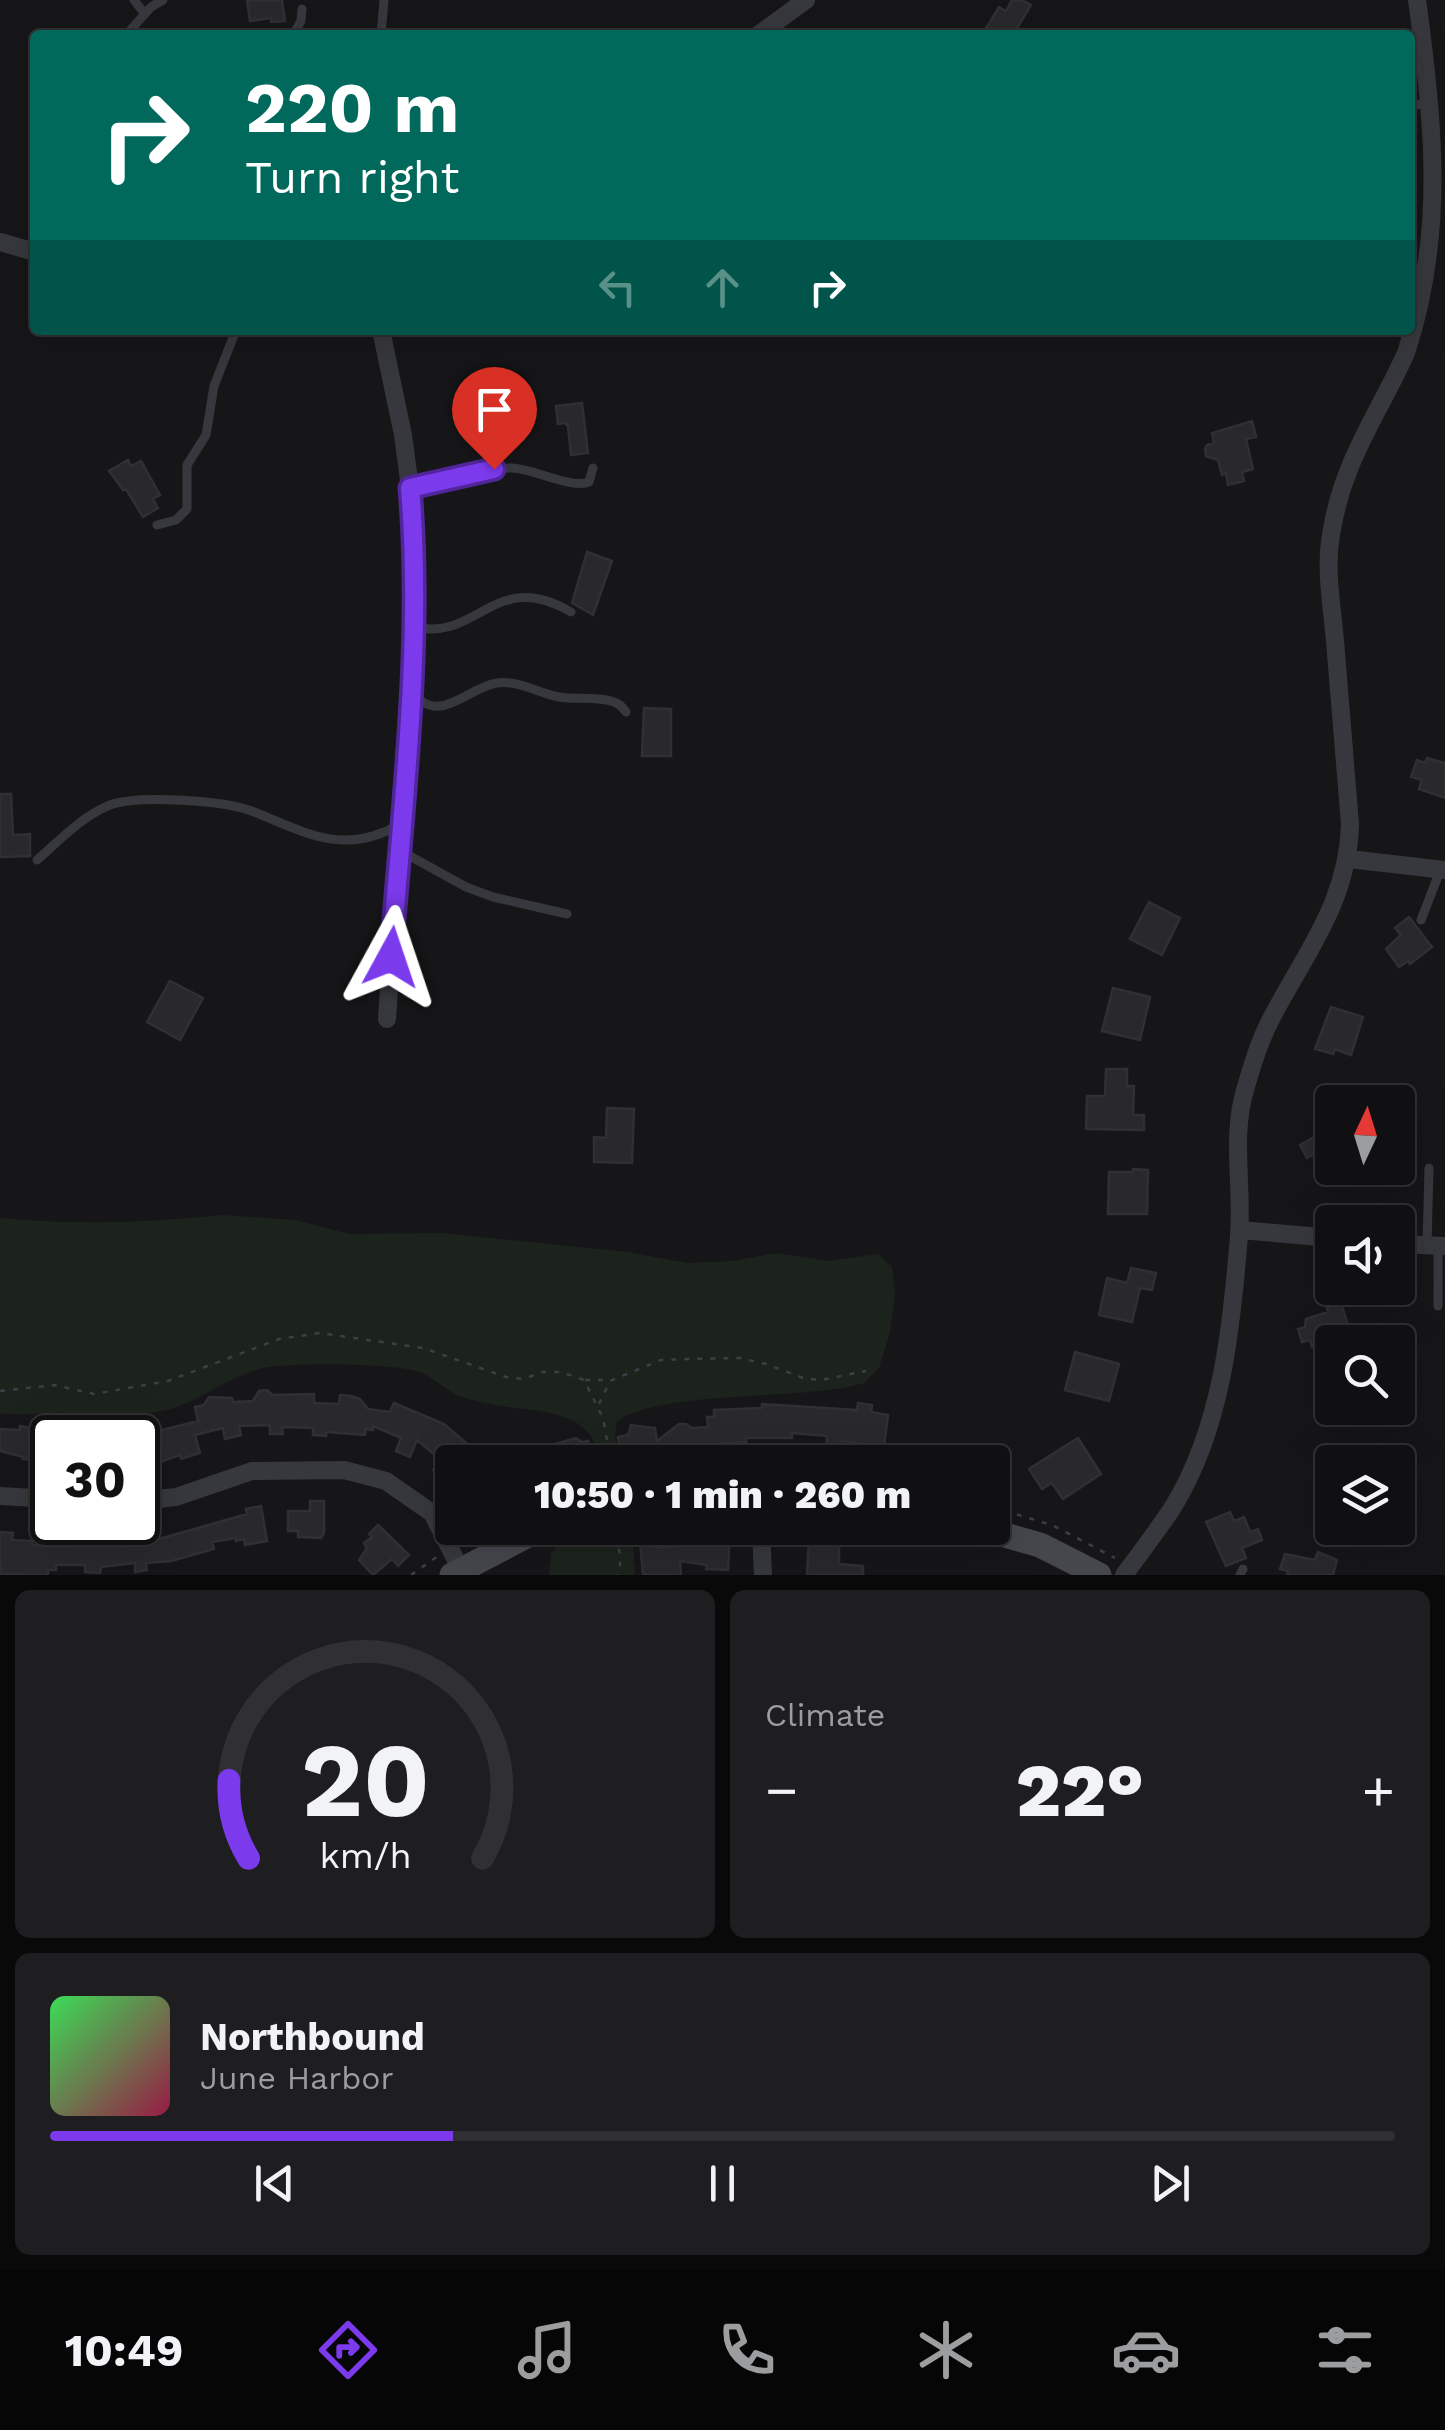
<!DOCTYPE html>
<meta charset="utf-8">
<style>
:root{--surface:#101012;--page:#1e1e20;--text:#f1f3f6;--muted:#9c9d9f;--line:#303032;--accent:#7c3aed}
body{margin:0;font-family:"Work Sans",sans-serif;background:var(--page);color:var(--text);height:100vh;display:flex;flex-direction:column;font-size:38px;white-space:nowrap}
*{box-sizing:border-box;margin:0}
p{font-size:32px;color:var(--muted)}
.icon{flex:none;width:55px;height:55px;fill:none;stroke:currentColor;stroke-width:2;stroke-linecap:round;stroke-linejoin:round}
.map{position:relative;height:1575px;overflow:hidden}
.drawer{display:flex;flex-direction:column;gap:15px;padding:15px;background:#09090a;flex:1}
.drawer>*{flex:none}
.banner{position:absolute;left:30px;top:30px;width:1385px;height:305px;border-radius:10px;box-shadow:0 10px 40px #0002,0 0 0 2px var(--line);background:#00695c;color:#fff;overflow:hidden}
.needle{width:65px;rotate:4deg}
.buttons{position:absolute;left:1315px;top:1085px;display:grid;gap:20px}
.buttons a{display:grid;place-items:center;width:100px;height:100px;border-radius:10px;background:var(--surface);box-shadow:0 10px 40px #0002,0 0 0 2px var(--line);font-size:50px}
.speed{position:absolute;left:30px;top:1415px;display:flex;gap:20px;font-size:50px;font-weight:700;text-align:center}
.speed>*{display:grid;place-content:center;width:130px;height:130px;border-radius:50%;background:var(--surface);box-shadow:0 10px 40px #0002,0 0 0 2px var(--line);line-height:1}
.speed .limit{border:5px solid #111;border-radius:15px;background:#fff;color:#111}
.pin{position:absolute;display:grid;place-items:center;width:85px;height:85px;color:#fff;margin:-102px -42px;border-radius:50% 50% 50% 0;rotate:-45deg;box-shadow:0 0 10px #0007}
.pin .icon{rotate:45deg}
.me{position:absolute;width:110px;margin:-55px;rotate:5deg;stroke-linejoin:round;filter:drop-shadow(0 0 8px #0008)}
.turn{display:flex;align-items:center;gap:35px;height:210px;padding:0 50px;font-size:45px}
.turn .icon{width:130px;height:130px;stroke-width:2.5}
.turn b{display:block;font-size:70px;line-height:85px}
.lanes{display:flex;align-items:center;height:95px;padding:0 50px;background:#0003;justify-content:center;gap:50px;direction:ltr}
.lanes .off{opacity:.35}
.big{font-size:75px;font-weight:800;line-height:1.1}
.drawer .card{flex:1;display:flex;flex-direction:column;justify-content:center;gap:15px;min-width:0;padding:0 35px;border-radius:15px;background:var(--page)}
.drawer .dial{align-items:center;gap:0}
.dial svg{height:260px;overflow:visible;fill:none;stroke:var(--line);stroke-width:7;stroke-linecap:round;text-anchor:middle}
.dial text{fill:var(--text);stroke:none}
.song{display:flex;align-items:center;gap:30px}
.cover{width:120px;height:120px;border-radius:15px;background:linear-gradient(135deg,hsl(130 70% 55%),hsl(340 70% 35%))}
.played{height:10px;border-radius:5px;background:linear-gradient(90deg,var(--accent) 30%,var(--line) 30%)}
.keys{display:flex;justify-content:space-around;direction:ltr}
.heat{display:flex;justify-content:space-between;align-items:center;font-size:55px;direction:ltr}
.drawer .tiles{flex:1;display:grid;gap:15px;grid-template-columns:1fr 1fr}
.card:last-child{grid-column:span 2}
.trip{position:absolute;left:435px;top:1445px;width:575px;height:100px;border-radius:10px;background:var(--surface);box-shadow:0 10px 40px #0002,0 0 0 2px var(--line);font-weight:800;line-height:100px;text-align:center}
.tab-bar{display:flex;height:160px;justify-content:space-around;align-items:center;background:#060607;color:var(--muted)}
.tab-bar .icon{width:70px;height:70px}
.tab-bar .active{color:var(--accent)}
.tab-bar b{font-size:45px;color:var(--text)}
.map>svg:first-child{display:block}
</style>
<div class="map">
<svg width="1445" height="1575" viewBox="0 0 1445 1575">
<rect width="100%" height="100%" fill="#161618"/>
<!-- green -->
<path fill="#1c231d" d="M222,1215L295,1220L349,1234L442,1233L628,1252L687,1263L732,1261L776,1253L829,1261L878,1254L892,1267L895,1295L890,1332L879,1368L864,1383C808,1401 656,1389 617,1422L615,1434L621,1462H601C590,1404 535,1414 491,1404C479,1402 465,1399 455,1394C444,1388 434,1379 423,1373C400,1363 290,1362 264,1368C232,1375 204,1398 174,1408C139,1418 103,1414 68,1413C44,1412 26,1417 0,1413V1218C78,1225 144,1223 222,1215Z
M571,1528H632L635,1575H549L551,1553Z"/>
<!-- building -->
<path fill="#29292c" stroke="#303034" stroke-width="2.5" d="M247,0H282L285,21L271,22V18L250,21Z
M1012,0H1022L1031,5L1013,35H994L985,30L999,7L1006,11Z
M582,403L588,453L571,455L568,426L565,423L558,424L556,406Z
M1252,421L1256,437L1246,439L1253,469L1242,472L1244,481L1228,485L1226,473L1222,475L1218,460L1206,456L1205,449L1207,445L1214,443L1212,433Z
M128,460L131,466L141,461L160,495L153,499L158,508L143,517L126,489L123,490L109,471Z
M587,552L612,561L593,615L572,603Z
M644,708L671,709V756H642Z
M1427,758L1445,763V798L1419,789L1422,780L1411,777L1417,760L1425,763Z
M0,794H11L13,835L30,834V856L0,857Z
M1149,902L1180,918L1162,955L1130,939Z
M1409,917L1432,947L1410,964L1408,961L1399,967L1386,949L1401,935L1395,928Z
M170,981L203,998L180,1040L147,1022Z
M1113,988L1150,997L1140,1040L1102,1031Z
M1331,1007L1363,1017L1351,1055L1335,1049L1333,1054L1315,1049Z
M1106,1069H1127V1086H1134L1133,1115H1144V1130L1086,1129L1087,1096H1105Z
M607,1108L634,1109L632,1163L594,1162V1137L606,1138Z
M1332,1127V1173L1325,1159L1321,1162L1316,1153L1307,1158L1300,1145Z
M1133,1169L1148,1170L1147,1214H1108L1109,1172H1133Z
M1131,1268L1156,1273L1152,1290L1140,1288L1132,1322L1099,1315L1107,1278L1127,1283Z
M1340,1299L1353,1342H1332V1349L1324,1344L1312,1347L1310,1340L1302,1342L1298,1329L1305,1327L1306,1319L1328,1312L1326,1303Z
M1075,1352L1119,1364L1109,1401L1065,1390Z
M267,1390L272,1395L314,1394V1403L339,1404L340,1395L351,1396L360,1399L368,1409L390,1412L394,1403L444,1424L472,1448L460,1462H452V1471L445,1480L433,1470L442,1461L417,1440L410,1457L396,1451L401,1438L373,1426V1430L366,1429L365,1435L326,1432V1436L313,1435V1428L282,1427L283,1434H270V1425L239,1426L241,1435L225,1439L223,1428L195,1435L200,1453L181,1459L180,1455L143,1468L138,1466V1436L198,1421L195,1407L204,1405L209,1397L232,1398L233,1402L253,1401L259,1391Z
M858,1403L872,1405L871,1412L888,1415L882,1462H865L868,1445L843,1441L842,1455L826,1454L827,1436L792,1433V1438H746V1442L703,1445L705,1460L621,1459L618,1437L628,1435L631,1425L655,1428L657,1441L679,1424H686L692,1428L708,1427L707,1417H714V1410L762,1408V1404L857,1410Z
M20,1426L50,1432L47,1462L23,1459V1457L0,1451V1429L20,1430Z
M576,1438L582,1442L588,1441L592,1462H492V1458L528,1449L530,1456L553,1451L552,1445Z
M1078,1438L1101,1474L1063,1499L1052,1483L1042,1489L1029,1469Z
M310,1501H324V1533L321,1538L298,1537V1531H288V1511H310Z
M261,1506L267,1541L245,1545L244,1539L236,1541V1538L212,1542L214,1549L171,1561L146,1563L147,1570L135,1572V1563L101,1567L100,1573L85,1572V1565H56V1570H48V1575L0,1574V1532L13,1533L12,1540L33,1541L32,1545L73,1547V1536L123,1542V1538L159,1533V1539L247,1514L246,1509Z
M1230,1512L1234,1521L1244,1517L1250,1532L1258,1529L1262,1540L1242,1548L1246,1558L1226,1566L1206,1522Z
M378,1525L409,1555L398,1566L392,1559L373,1575L359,1560L367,1548L364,1543L372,1537L369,1534Z
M714,1534H730L728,1570L706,1569L707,1565L680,1561L681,1575H643L640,1541L655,1540L656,1548L690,1545L691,1540H714Z
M809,1538L839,1539V1564L863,1566V1575H807Z
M1318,1552L1337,1560L1333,1575H1287L1288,1571L1280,1569L1285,1554L1315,1560Z"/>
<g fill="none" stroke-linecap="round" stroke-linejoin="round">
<!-- path -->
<path stroke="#3d3f44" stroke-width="2.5" stroke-dasharray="5 8" stroke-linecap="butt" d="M585,1380H607
M0,1391L54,1385L94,1394L168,1381L279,1339L320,1333L423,1348L506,1377L523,1379L543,1372H561L584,1380L603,1418L611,1462
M599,1404L610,1381L661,1360L688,1359L740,1358L766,1364L803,1378L821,1380L866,1371
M992,1507L1052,1525L1115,1558
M616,1536L621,1559L618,1575
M467,1541L492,1530
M411,1575L438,1556"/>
<!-- lane -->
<path stroke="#37383d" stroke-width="9" d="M134,0L145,14
M126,35L151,7L163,0
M293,35L301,21L302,9
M381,35L384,0
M1410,105L1429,104
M410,488C442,481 479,467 512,468C535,469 571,489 589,482L593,468
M157,525L176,520L187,509V465L206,435L214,386L236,330
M415,627C478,642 495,567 571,612
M413,692C438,727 468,687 497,683C518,680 538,693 559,697C576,700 598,696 614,702C620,704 622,707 626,712
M399,850L466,887L493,897L567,914
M37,860C59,841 82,816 110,805C138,795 226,800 254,812C307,833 343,856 399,825
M1421,920L1440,871
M1427,1245L1429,1168
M1438,1306V1246
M1240,1575L1243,1569"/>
<!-- street -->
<path stroke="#37383d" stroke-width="18" d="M758,35L806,0
M0,242L35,252
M381,330L403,435L410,488L415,595L387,1019
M1349,859L1445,870
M1240,1230L1332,1238
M1398,1244L1445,1246
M0,1496L52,1499
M138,1501L176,1497L252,1471L344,1470L386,1481L432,1513L461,1570
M761,1528L763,1575
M1124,1575C1141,1552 1158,1530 1173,1507C1222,1428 1232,1325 1239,1235C1243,1187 1231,1137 1245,1090C1252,1066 1259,1042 1271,1019C1306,952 1348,902 1350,824C1345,763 1340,702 1335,641C1332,607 1325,569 1331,535C1342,462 1377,417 1406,353C1445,235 1434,121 1417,0"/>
<!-- secondary -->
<path stroke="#45474d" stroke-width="25" d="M980,1528L1040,1545L1099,1575
M452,1575L530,1534L556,1528"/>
</g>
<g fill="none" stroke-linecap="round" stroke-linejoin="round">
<!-- route casing -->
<g stroke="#51269a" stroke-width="25">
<path id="route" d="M391,957C403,801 423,644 410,488L494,469"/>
</g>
<!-- route -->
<use href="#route" stroke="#7c3aed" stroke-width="18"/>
</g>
</svg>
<div class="buttons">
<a><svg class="needle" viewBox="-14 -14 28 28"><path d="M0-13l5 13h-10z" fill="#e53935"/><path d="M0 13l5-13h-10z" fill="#9c9d9f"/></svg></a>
<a><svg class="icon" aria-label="sound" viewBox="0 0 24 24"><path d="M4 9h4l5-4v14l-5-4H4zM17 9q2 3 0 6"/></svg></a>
<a><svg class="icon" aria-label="search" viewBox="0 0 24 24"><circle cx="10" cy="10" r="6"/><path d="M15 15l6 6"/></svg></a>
<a><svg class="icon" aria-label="layers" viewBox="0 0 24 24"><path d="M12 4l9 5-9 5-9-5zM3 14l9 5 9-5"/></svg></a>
</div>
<div class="speed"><div class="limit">30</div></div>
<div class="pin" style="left:494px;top:469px;background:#d93025"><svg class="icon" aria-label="arrive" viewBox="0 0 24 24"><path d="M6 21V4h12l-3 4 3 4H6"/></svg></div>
<svg class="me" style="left:391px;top:957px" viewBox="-20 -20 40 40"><path d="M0-17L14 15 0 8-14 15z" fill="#7c3aed" stroke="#fff" stroke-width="4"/></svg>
<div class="trip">10:50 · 1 min · 260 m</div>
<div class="banner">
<div class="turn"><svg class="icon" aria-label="right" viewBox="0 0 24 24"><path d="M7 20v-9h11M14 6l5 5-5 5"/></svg><div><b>220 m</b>Turn right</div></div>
<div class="lanes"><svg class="icon off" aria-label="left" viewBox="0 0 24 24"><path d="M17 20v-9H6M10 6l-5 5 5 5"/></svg><svg class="icon off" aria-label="ahead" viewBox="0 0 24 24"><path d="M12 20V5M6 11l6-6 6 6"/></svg><svg class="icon" aria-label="right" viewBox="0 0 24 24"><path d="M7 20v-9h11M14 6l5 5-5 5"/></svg></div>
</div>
</div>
<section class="drawer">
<div class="tiles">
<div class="card dial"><svg viewBox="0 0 100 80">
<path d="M14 69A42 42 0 1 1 86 69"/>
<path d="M14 69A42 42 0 0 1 8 45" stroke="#7c3aed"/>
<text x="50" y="56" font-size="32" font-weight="700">20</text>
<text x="50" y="72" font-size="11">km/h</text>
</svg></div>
<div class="card"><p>Climate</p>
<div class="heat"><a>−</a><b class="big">22°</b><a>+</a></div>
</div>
<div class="card">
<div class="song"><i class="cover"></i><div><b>Northbound</b><p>June Harbor</p></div></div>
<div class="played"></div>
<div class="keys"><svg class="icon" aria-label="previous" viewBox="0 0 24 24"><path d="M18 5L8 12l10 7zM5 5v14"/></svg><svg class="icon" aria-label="pause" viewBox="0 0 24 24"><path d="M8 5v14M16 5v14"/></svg><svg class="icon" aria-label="next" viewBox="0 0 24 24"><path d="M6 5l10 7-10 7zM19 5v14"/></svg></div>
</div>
</div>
</section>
<nav class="tab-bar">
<b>10:49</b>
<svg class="icon active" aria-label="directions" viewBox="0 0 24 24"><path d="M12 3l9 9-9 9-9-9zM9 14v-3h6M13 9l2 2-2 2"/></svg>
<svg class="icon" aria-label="music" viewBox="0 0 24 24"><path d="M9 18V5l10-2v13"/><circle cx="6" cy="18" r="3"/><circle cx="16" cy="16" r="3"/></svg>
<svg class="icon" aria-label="phone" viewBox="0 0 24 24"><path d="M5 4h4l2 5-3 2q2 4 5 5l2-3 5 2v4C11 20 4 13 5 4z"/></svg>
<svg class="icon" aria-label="climate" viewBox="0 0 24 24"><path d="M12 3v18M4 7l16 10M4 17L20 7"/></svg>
<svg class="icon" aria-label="car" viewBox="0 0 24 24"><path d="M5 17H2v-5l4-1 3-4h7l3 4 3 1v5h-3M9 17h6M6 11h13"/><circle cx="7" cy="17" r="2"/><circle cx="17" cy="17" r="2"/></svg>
<svg class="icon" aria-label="filters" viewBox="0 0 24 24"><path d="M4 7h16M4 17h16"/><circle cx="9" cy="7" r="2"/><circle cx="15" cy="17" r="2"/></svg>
</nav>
